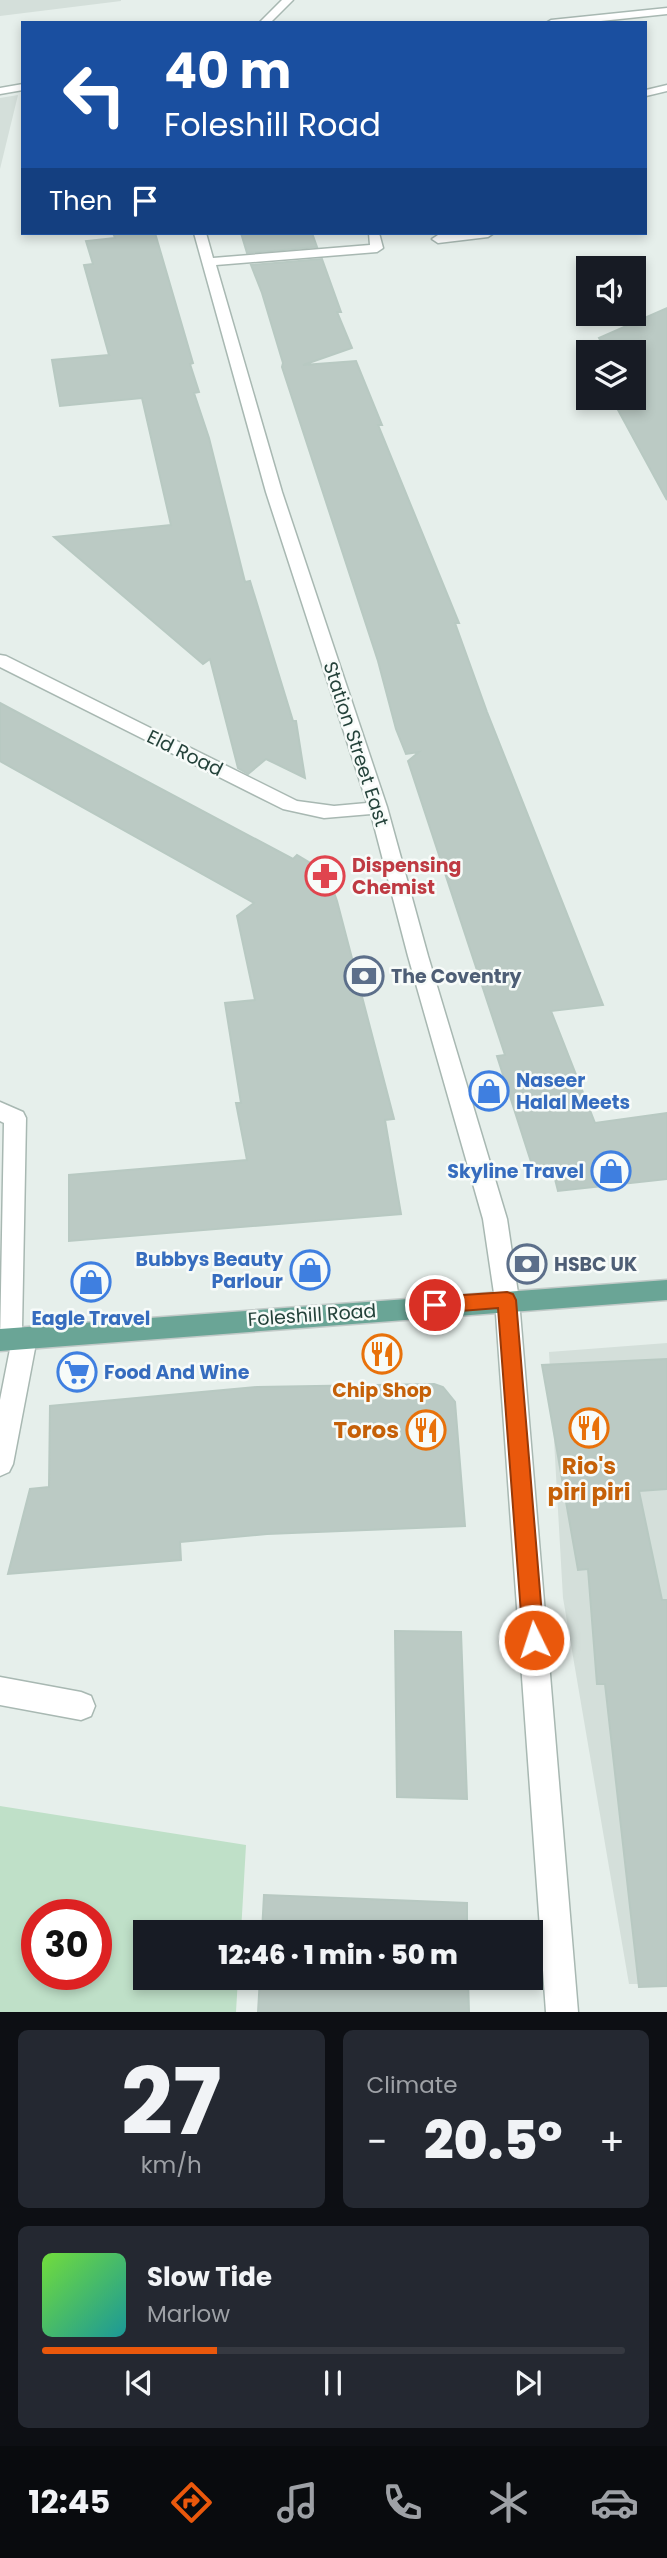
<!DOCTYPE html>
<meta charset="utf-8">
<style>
:root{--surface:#171b24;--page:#242831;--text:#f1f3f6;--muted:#9ea1a6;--line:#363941;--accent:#ea580c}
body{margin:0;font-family:Poppins,sans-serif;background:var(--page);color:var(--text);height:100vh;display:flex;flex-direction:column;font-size:26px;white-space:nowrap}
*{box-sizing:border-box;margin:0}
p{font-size:23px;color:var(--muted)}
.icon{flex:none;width:38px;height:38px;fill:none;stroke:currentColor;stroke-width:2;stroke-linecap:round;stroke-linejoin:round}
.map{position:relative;height:2012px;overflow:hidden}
.side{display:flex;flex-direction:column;gap:18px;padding:18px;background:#0d0f14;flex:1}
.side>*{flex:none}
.hud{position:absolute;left:21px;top:21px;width:626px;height:214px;border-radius:0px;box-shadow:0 4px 10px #0003;background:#1a4fa0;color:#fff;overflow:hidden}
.controls{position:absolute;left:576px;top:256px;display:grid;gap:14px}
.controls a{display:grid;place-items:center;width:70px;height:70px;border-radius:0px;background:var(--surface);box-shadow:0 4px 10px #0003;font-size:35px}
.speed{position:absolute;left:21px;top:1899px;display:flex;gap:14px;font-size:35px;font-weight:700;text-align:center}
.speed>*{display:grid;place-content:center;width:91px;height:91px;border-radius:50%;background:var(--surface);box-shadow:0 4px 10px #0003;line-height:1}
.speed .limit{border:10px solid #d22;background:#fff;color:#111}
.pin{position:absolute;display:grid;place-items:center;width:60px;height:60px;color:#fff;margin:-30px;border:4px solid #fff;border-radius:50%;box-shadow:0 2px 7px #0007}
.me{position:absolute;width:77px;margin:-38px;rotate:356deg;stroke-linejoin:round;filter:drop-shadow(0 0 5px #0008)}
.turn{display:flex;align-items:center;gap:24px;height:147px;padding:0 28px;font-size:32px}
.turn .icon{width:91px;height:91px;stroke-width:2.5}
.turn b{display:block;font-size:49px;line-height:60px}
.then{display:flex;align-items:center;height:66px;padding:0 28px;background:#0003;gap:14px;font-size:26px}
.big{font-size:52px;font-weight:800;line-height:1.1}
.side .widget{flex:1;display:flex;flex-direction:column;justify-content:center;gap:10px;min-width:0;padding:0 24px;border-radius:10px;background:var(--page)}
.side .dial{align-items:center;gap:0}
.dial b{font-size:91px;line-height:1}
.song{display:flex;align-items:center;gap:21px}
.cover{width:84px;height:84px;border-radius:10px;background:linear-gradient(135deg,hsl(100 70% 55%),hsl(180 70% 35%))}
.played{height:7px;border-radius:4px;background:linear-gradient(90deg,var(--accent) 30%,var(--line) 30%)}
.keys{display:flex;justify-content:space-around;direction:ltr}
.heat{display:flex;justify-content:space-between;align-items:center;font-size:38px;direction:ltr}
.side .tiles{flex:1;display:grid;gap:18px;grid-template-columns:1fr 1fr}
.widget:last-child{grid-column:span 2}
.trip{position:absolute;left:133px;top:1920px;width:410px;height:70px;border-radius:0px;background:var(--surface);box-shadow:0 4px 10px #0003;font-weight:800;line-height:70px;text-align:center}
.dock{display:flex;height:112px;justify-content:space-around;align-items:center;background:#090b0e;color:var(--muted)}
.dock .icon{width:49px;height:49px}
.dock .on{color:var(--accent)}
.dock b{font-size:32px;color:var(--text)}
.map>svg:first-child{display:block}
</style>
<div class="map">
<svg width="667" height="2012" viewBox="0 0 667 2012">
<rect width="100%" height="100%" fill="#e6efeb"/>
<!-- built -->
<path fill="#d4dfda" d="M0,0H121V1L0,16Z
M18,95L0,169V98Z
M667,1343V1984H629L563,1598L549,1352Z"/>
<!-- green -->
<path fill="#bfe0c8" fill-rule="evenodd" d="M0,1806L246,1845L241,1932H145V1978H238L236,2012H0ZM37,1914H96V1974H37Z"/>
<!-- building -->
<path fill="#bbcac4" stroke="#b8c9c2" stroke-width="2" d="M113,233H155L193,363L190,364L199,392L194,393L209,438L245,582L250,581L293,721H296L305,778L266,759L248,774L238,768L210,659L203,664L54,537L171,525L142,398L60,406L52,360L109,355L84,265L93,264L86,241L115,238Z
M241,233H312L317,247L247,253Z
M322,259L341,312H337L352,348L303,365L356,361L382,425H378L459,623H455L487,712L603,1005L551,1011L595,1123L667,1113V1179L558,1191L554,1175L533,1168L497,1056L505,1055L408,761L419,752L406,754L396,729L378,661L282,367L283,363L262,293L251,265Z
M667,308V500L611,397H634V352H607L599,338Z
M0,703L293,859L297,855L327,873L337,901L394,1119L385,1120L401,1214L69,1241V1175L247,1160L236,1103H241L225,1003L255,1000L237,916L254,903L0,761Z
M667,1359V1489L639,1491L662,1600H667V1986L639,1987L605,1684H597L588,1569L578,1570L542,1365Z
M434,1384L443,1387L455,1402L465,1526L267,1534L180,1542L181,1560L8,1574L30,1489L49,1487L50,1406L257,1387Z
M395,1631L461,1632L467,1799L397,1797Z
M264,1895L467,1903V1932H262Z
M260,1978H468L469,2012H258Z"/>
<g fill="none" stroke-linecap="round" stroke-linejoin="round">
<!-- minor casing -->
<g stroke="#a8b8b2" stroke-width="3">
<path id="minor" d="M282,0H293L270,23H259Z
M667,8V14L582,23H546L551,20Z
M23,84V90L0,94V88Z
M667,85V91L646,96V90Z
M194,233H206L213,258L370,245L369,233H379L383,248L377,252L216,265L282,492L387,807L428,956L507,1219L519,1300L578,2012H546L495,1300L483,1219L408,956L371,814L324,818L283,809L0,667V655L6,656L297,801L334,806L367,803L266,492Z
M459,233H494L488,237L438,243L432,239L438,235Z
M0,1102L23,1112L26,1118L22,1329L34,1330L37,1338L13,1464L9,1472L0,1476V1400L10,1349L0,1346L4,1123L0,1121Z
M0,1677L81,1692L91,1696L95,1706L91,1716L81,1720L0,1705Z"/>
</g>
<!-- major casing -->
<g stroke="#c2cac8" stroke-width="3">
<path id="major" d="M667,1280V1300L0,1351V1329Z"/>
</g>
<!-- minor -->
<use href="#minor" fill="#fff" fill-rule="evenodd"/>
<!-- major -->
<use href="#major" fill="#6aa596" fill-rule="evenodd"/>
</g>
<!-- route -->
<path fill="#ea580c" stroke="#983908" stroke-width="2" d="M507,1292L513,1294L516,1300L544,1640L541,1648L534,1651L526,1648L523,1640L498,1308L435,1313L429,1311L426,1305L429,1300L435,1297Z"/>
<!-- icons -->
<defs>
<g id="pharmacy-ring" transform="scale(2.0125)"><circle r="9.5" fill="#f7fbf9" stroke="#e0444e" stroke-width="1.5"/><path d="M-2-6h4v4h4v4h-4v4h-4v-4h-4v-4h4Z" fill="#e0444e"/></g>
<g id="bank-ring" transform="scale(2.0125)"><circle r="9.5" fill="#f7fbf9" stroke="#5c6f8a" stroke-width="1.5"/><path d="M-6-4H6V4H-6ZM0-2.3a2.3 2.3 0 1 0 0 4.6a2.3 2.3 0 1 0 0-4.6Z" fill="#5c6f8a"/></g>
<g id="shop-ring" transform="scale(2.0125)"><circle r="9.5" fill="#f7fbf9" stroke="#3f7fe0" stroke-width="1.5"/><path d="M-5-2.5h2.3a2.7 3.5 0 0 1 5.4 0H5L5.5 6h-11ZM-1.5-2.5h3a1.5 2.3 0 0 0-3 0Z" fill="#3f7fe0"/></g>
<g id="restaurant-ring" transform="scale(2.0125)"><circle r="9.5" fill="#f7fbf9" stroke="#e8710a" stroke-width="1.5"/><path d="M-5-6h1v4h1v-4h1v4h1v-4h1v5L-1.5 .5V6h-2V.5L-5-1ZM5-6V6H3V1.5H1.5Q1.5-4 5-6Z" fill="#e8710a"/></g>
<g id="supermarket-ring" transform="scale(2.0125)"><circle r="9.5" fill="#f7fbf9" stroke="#3f7fe0" stroke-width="1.5"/><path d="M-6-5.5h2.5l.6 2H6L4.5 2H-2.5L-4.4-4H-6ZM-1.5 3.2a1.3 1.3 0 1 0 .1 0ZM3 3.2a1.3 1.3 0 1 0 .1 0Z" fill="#3f7fe0"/></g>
</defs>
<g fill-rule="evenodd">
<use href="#pharmacy-ring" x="325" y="876"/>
<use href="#bank-ring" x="364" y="976"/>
<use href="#shop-ring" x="489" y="1091"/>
<use href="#shop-ring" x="611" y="1171"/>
<use href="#bank-ring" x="527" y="1264"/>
<use href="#shop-ring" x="310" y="1270"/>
<use href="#shop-ring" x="91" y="1282"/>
<use href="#restaurant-ring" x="382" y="1354"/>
<use href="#supermarket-ring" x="77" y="1372"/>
<use href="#restaurant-ring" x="589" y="1428"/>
<use href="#restaurant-ring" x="426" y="1430"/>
</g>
<g text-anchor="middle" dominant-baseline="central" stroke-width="5" stroke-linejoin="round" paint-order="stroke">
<!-- street labels -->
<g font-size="19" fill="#24423a" stroke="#f7fbf9">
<text transform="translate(356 744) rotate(72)">Station Street East</text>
<text transform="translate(185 753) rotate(26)">Eld Road</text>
<text transform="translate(312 1315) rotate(-4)">Foleshill Road</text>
</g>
<!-- health labels -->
<g font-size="19" font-weight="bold" fill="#be3a42" stroke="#f7fbf9" text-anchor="start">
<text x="352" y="865">Dispensing<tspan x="352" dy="22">Chemist</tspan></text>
</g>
<!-- service labels -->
<g font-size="19" font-weight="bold" fill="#4e5e75" stroke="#f7fbf9" text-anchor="start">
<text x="391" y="976">The Coventry</text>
<text x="554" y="1264">HSBC UK</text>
</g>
<!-- shop labels -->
<g font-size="19" font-weight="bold" fill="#366cbe" stroke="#f7fbf9" text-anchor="start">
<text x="516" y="1080">Naseer<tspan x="516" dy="22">Halal Meets</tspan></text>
<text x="584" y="1171" text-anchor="end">Skyline Travel</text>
<text x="283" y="1259" text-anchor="end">Bubbys Beauty<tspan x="283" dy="22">Parlour</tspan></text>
<text x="91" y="1318" text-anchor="middle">Eagle Travel</text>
<text x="104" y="1372">Food And Wine</text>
</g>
<!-- food labels -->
<g font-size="19" font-weight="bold" fill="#c56008" stroke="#f7fbf9">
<text x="382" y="1390">Chip Shop</text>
</g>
<!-- near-food labels -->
<g font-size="23" font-weight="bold" fill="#c56008" stroke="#f7fbf9" text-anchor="end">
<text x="399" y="1430">Toros</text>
<text x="589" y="1466" text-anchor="middle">Rio's<tspan x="589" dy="26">piri piri</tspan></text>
</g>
</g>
</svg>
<div class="controls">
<a><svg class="icon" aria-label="sound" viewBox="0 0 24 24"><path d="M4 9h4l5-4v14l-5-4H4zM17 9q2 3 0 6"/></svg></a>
<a><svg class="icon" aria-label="layers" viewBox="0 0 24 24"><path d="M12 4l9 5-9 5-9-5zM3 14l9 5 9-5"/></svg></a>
</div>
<div class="speed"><div class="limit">30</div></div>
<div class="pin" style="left:435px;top:1305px;background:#d93025"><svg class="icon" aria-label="arrive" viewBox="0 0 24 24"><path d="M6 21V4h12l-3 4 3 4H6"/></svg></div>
<svg class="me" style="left:534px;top:1640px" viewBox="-20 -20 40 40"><circle r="17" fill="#ea580c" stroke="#fff" stroke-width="3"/><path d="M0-11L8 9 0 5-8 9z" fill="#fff"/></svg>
<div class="trip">12:46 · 1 min · 50 m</div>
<div class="hud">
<div class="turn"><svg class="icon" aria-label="left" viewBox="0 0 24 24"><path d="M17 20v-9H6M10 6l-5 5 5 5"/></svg><div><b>40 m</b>Foleshill Road</div></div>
<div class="then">Then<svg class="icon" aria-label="arrive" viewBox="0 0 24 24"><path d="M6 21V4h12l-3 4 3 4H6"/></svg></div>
</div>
</div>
<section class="side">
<div class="tiles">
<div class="widget dial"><b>27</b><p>km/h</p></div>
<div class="widget"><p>Climate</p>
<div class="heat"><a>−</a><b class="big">20.5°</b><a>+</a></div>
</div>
<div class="widget">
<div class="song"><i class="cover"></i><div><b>Slow Tide</b><p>Marlow</p></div></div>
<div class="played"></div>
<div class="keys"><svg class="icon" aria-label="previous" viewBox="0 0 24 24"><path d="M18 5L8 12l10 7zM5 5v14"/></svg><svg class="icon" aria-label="pause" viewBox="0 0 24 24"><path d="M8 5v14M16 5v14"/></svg><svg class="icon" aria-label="next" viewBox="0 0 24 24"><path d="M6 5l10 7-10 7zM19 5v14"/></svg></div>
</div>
</div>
</section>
<nav class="dock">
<b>12:45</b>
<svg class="icon on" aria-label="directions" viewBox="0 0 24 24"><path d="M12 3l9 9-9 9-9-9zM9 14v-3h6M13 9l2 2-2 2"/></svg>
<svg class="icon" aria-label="music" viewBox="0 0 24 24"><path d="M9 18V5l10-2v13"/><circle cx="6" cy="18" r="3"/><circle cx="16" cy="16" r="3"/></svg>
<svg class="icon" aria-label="phone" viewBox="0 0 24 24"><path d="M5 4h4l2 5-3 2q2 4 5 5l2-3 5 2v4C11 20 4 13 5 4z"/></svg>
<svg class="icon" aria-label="climate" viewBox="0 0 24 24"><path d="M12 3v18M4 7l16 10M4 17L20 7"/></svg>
<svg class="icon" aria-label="car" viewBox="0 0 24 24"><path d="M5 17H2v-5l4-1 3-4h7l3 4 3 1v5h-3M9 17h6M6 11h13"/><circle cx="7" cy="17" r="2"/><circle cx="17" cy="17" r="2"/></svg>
</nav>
